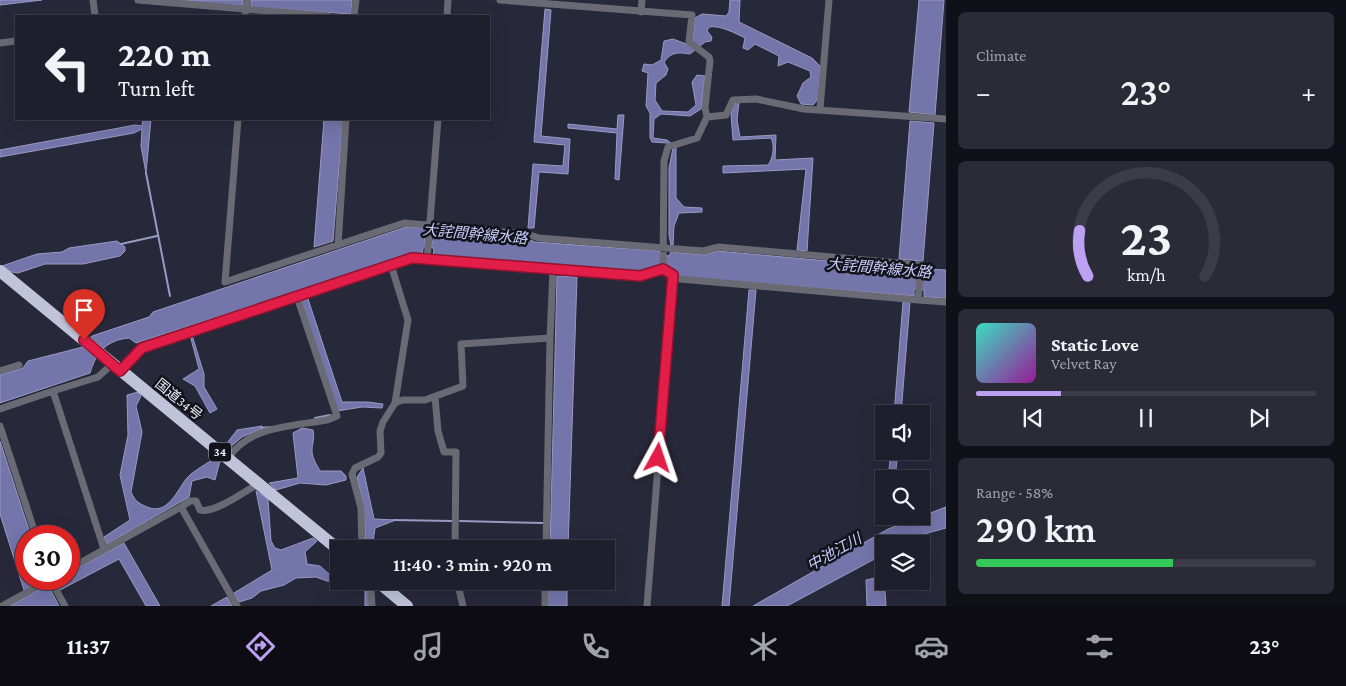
<!DOCTYPE html>
<meta charset="utf-8">
<style>
:root{--surface:#1e1e2c;--page:#2b2b38;--text:#f1f3f6;--muted:#a1a2a9;--line:#3c3c48;--accent:#bca0f2}
body{margin:0;font-family:"Crimson Pro","Noto Sans JP",serif;background:var(--page);color:var(--text);height:100vh;display:flex;flex-direction:column;font-size:19px;white-space:nowrap}
*{box-sizing:border-box;margin:0}
p{font-size:16px;color:var(--muted)}
.icon{flex:none;width:28px;height:28px;fill:none;stroke:currentColor;stroke-width:2;stroke-linecap:round;stroke-linejoin:round}
.map{position:relative;flex:1;overflow:hidden}
.drawer{display:flex;flex-direction:column;gap:12px;padding:12px;background:#101018;width:400px}
.drawer>*{flex:none}
.hud{position:absolute;left:15px;top:15px;width:475px;height:105px;border-radius:0px;box-shadow:0 5px 20px #0002,0 0 0 1px var(--line);background:#1e1e2c;color:var(--text);overflow:hidden}
.fabs{position:absolute;left:875px;top:405px;display:grid;gap:10px}
.fabs a{display:grid;place-items:center;width:55px;height:55px;border-radius:0px;background:var(--surface);box-shadow:0 5px 20px #0002,0 0 0 1px var(--line);font-size:25px}
.speed{position:absolute;left:15px;top:525px;display:flex;gap:10px;font-size:25px;font-weight:700;text-align:center}
.speed>*{display:grid;place-content:center;width:65px;height:65px;border-radius:50%;background:var(--surface);box-shadow:0 5px 20px #0002,0 0 0 1px var(--line);line-height:1}
.speed .limit{border:8px solid #d22;background:#fff;color:#111}
.pin{position:absolute;display:grid;place-items:center;width:42px;height:42px;color:#fff;margin:-51px -21px;border-radius:50% 50% 50% 0;rotate:-45deg;box-shadow:0 0 5px #0007}
.pin .icon{rotate:45deg}
.me{position:absolute;width:55px;margin:-28px;rotate:5deg;stroke-linejoin:round;filter:drop-shadow(0 0 4px #0008)}
.turn{display:flex;align-items:center;gap:18px;height:105px;padding:0 20px;font-size:22px}
.turn .icon{width:65px;height:65px;stroke-width:2.5}
.turn b{display:block;font-size:35px;line-height:42px}
.big{font-size:38px;font-weight:600;line-height:1.1}
.drawer .tile{flex:1;display:flex;flex-direction:column;justify-content:center;gap:8px;min-width:0;padding:0 18px;border-radius:8px;background:var(--page)}
.drawer .dial{align-items:center;gap:0}
.dial svg{height:130px;overflow:visible;fill:none;stroke:var(--line);stroke-width:7;stroke-linecap:round;text-anchor:middle}
.dial text{fill:var(--text);stroke:none}
.song{display:flex;align-items:center;gap:15px}
.cover{width:60px;height:60px;border-radius:8px;background:linear-gradient(135deg,hsl(170 70% 55%),hsl(300 70% 35%))}
.played{height:5px;border-radius:2px;background:linear-gradient(90deg,var(--accent) 25%,var(--line) 25%)}
.keys{display:flex;justify-content:space-around;direction:ltr}
.heat{display:flex;justify-content:space-between;align-items:center;font-size:28px;direction:ltr}
.charge{height:8px;border-radius:4px;background:linear-gradient(90deg,#34c759 58%,var(--line) 0)}
.trip{position:absolute;left:330px;top:540px;width:285px;height:50px;border-radius:0px;background:var(--surface);box-shadow:0 5px 20px #0002,0 0 0 1px var(--line);font-weight:600;line-height:50px;text-align:center}
.tab-bar{display:flex;height:80px;justify-content:space-around;align-items:center;background:#0c0c12;color:var(--muted)}
.tab-bar .icon{width:35px;height:35px}
.tab-bar .active{color:var(--accent)}
.tab-bar b{font-size:22px;color:var(--text)}
main{display:flex;flex:1;min-height:0}
.map>svg:first-child{display:block}
</style>
<main>
<div class="map">
<svg width="946" height="606" viewBox="0 0 946 606">
<rect width="100%" height="100%" fill="#28283b"/>
<!-- water -->
<path fill="#7475ab" stroke="#999ac3" d="M0,0H42L0,5Z
M166,0H243L242,7Z
M251,0H352L351,14L251,7Z
M730,0H740L739,22L812,58L820,66L818,99L813,105L801,104L797,96L803,83L811,77L810,71L788,62L778,66L779,56L755,44L748,50L743,48L745,38C735,33 720,25 709,27L707,31L712,37L711,41L705,42L690,54C678,52 671,52 664,62L668,69L666,75L656,83L655,100L662,111L688,112L696,105L692,82L697,75L705,76L701,109L690,116L661,114L654,119L653,138L667,140L676,147V198L684,207L702,208V212L679,213L674,226L673,245H671L669,235V168L673,148L667,143L652,142L650,138V113L646,106L648,73L642,71L644,64L652,65L661,60L664,41L673,39L689,45L693,39L695,18L702,14L726,16L729,12Z
M919,0H944L935,115L909,112Z
M545,9L551,10L541,136L570,139L568,174L539,172L534,228H528L533,164L563,166L565,145L534,142Z
M739,102L737,120L740,137L776,135L775,160L813,158L807,251L797,250L806,169L723,173V166L768,165C773,159 775,145 771,138L733,140L731,114L735,103Z
M618,115H624L619,180L615,179L617,133L568,128V124L617,129Z
M143,119H151L146,173L141,146L142,129L134,133L0,157V150L135,125L142,126Z
M324,119H343L333,241L314,247Z
M910,121L934,123L923,261L899,259Z
M406,227L425,228V247L423,248L422,256L409,255L136,343L129,338C106,340 96,353 90,373L0,403V375L23,368L28,361L83,347L92,336L149,317L153,312Z
M436,230L521,236L535,242L660,251V254L669,256L671,252L705,255L717,251L916,269V274L926,275L927,269L946,270V298L924,297V290L914,289V296L683,277L668,270V266L660,265L641,272L433,256L434,249L431,247Z
M117,241L125,247V251L120,256L83,264H45L18,273L6,271L2,266L37,254L62,252L69,248Z
M557,276L577,277L568,549H550Z
M749,290H756L729,606H722Z
M307,296L342,402H368L383,404L382,408L362,407L337,411L301,299Z
M903,302H910L901,414H894Z
M190,335H192L204,374V387L217,409L210,413L195,386L183,379L199,369Z
M138,392L141,396L136,406L142,432L131,492C135,501 138,503 147,507C168,516 177,490 187,478C194,470 207,464 215,458L220,461L215,480L207,477L192,481L189,497L107,544L104,537L130,520L120,475L128,435L127,395Z
M262,426L263,428L242,437L227,450L224,447L237,430Z
M302,428L313,430C315,440 312,442 312,451C312,458 317,465 320,471H341L346,476V480L326,485L300,483L276,490L269,483L298,478L293,433Z
M0,441L31,536H26V579H43L24,590L0,514Z
M891,451H898L895,479H888Z
M363,468L374,519L396,520L375,528L372,549H366L364,508L357,477Z
M256,491L268,499L271,541L275,548L281,550L313,538L317,541L305,552L307,564L320,566L329,574L339,576V581H369V606H365V587L362,583L327,581L316,577L296,578L284,585L261,591L252,598L239,602L234,593L272,570Z
M946,507V528L924,534L904,544H884V554L787,606H753L888,529Z
M124,543L160,606H146L119,559L60,590L55,581L69,579V573Z
M884,576L886,606H867L866,580Z
M549,581H567V606H548Z
M48,585L59,606H10Z
M227,597L232,606H211Z"/>
<g fill="none" stroke-linecap="round" stroke-linejoin="round">
<!-- stream -->
<path stroke="#999ac3" stroke-width="2" d="M146,173L170,296
M121,244L157,236
M315,418L330,415
M261,428L271,427
M394,520L452,521
M460,521L544,523"/>
<!-- street -->
<path stroke="#696a74" stroke-width="7" d="M93,0L95,16
M138,0L328,16
M500,0L692,15L689,42L709,57L710,61L705,108L707,117L697,138L668,147L664,161L663,269
M641,12L642,0
M245,16L247,0
M354,16L356,0
M447,16L448,0
M0,43L16,41
M820,109L829,0
M707,117L726,115L733,100L756,99L804,109L946,119
M238,119L225,282L404,223L527,234L539,238L703,251L719,247L921,265L918,300L946,302
M338,245L346,119
M427,260L438,119
M0,371L19,365
M120,371L142,348L297,297
M435,397L438,431L444,452H456L455,549
M395,403L403,400H425L463,386L461,344L550,338L553,270
M0,409L53,391
M0,426L36,536
M228,459C247,426 294,426 327,420L337,416L297,297L412,258L640,276L663,269L680,279L918,300
M181,507L190,501H196L200,510C214,514 245,491 258,484
M104,549L53,391L98,377L109,367V362
M362,549L361,508L352,474L355,468L378,457L381,453L380,431L383,422L395,403L408,320L391,265
M546,549L550,338
M69,569L181,507L237,606
M50,579L65,606
M457,581L463,606
M545,605V581
M2,606L51,579
M372,606L371,590L376,581
M647,606L673,275"/>
<!-- highway -->
<path stroke="#c1c3db" stroke-width="12" d="M0,271L339,550
M377,581L407,606"/>
</g>
<g fill="none" stroke-linecap="round" stroke-linejoin="round">
<!-- route casing -->
<g stroke="#92132f" stroke-width="12">
<path id="route" d="M84,340L120,371L142,348L412,258L640,276L663,269L673,275L658,458"/>
</g>
<!-- route -->
<use href="#route" stroke="#e11d48" stroke-width="9"/>
</g>
<g text-anchor="middle" dominant-baseline="central" stroke-width="5" stroke-linejoin="round" paint-order="stroke">
<!-- shield labels -->
<rect fill="#12121a" stroke="#acadb8" stroke-width="1" x="209" y="442.5" width="22" height="19" rx="4"/>
<g font-size="12" font-weight="bold" fill="#eeeffc">
<text x="220" y="452">34</text>
</g>
<!-- street labels -->
<g font-size="14" fill="#eeeffc" stroke="#12121a">
<text transform="translate(179 399) rotate(39)">国道34号</text>
</g>
<!-- water labels -->
<g font-size="15" font-style="italic" fill="#cbcdfe" stroke="#12121a">
<text transform="translate(475 234) rotate(5)">大詫間幹線水路</text>
<text transform="translate(879 268) rotate(5)">大詫間幹線水路</text>
<text transform="translate(834 552) rotate(-29)">中池江川</text>
</g>
</g>
</svg>
<div class="fabs">
<a><svg class="icon" aria-label="sound" viewBox="0 0 24 24"><path d="M4 9h4l5-4v14l-5-4H4zM17 9q2 3 0 6"/></svg></a>
<a><svg class="icon" aria-label="search" viewBox="0 0 24 24"><circle cx="10" cy="10" r="6"/><path d="M15 15l6 6"/></svg></a>
<a><svg class="icon" aria-label="layers" viewBox="0 0 24 24"><path d="M12 4l9 5-9 5-9-5zM3 14l9 5 9-5"/></svg></a>
</div>
<div class="speed"><div class="limit">30</div></div>
<div class="pin" style="left:84px;top:340px;background:#d93025"><svg class="icon" aria-label="arrive" viewBox="0 0 24 24"><path d="M6 21V4h12l-3 4 3 4H6"/></svg></div>
<svg class="me" style="left:658px;top:458px" viewBox="-20 -20 40 40"><path d="M0-17L14 15 0 8-14 15z" fill="#e11d48" stroke="#fff" stroke-width="4"/></svg>
<div class="trip">11:40 · 3 min · 920 m</div>
<div class="hud">
<div class="turn"><svg class="icon" aria-label="left" viewBox="0 0 24 24"><path d="M17 20v-9H6M10 6l-5 5 5 5"/></svg><div><b>220 m</b>Turn left</div></div>
</div>
</div>
<section class="drawer">
<div class="tile"><p>Climate</p>
<div class="heat"><a>−</a><b class="big">23°</b><a>+</a></div>
</div>
<div class="tile dial"><svg viewBox="0 0 100 80">
<path d="M14 69A42 42 0 1 1 86 69"/>
<path d="M14 69A42 42 0 0 1 9 41" stroke="#bca0f2"/>
<text x="50" y="56" font-size="32" font-weight="700">23</text>
<text x="50" y="72" font-size="11">km/h</text>
</svg></div>
<div class="tile">
<div class="song"><i class="cover"></i><div><b>Static Love</b><p>Velvet Ray</p></div></div>
<div class="played"></div>
<div class="keys"><svg class="icon" aria-label="previous" viewBox="0 0 24 24"><path d="M18 5L8 12l10 7zM5 5v14"/></svg><svg class="icon" aria-label="pause" viewBox="0 0 24 24"><path d="M8 5v14M16 5v14"/></svg><svg class="icon" aria-label="next" viewBox="0 0 24 24"><path d="M6 5l10 7-10 7zM19 5v14"/></svg></div>
</div>
<div class="tile"><p>Range · 58%</p><b class="big">290 km</b><div class="charge"></div></div>
</section>
</main>
<nav class="tab-bar">
<b>11:37</b>
<svg class="icon active" aria-label="directions" viewBox="0 0 24 24"><path d="M12 3l9 9-9 9-9-9zM9 14v-3h6M13 9l2 2-2 2"/></svg>
<svg class="icon" aria-label="music" viewBox="0 0 24 24"><path d="M9 18V5l10-2v13"/><circle cx="6" cy="18" r="3"/><circle cx="16" cy="16" r="3"/></svg>
<svg class="icon" aria-label="phone" viewBox="0 0 24 24"><path d="M5 4h4l2 5-3 2q2 4 5 5l2-3 5 2v4C11 20 4 13 5 4z"/></svg>
<svg class="icon" aria-label="climate" viewBox="0 0 24 24"><path d="M12 3v18M4 7l16 10M4 17L20 7"/></svg>
<svg class="icon" aria-label="car" viewBox="0 0 24 24"><path d="M5 17H2v-5l4-1 3-4h7l3 4 3 1v5h-3M9 17h6M6 11h13"/><circle cx="7" cy="17" r="2"/><circle cx="17" cy="17" r="2"/></svg>
<svg class="icon" aria-label="filters" viewBox="0 0 24 24"><path d="M4 7h16M4 17h16"/><circle cx="9" cy="7" r="2"/><circle cx="15" cy="17" r="2"/></svg>
<b>23°</b>
</nav>
